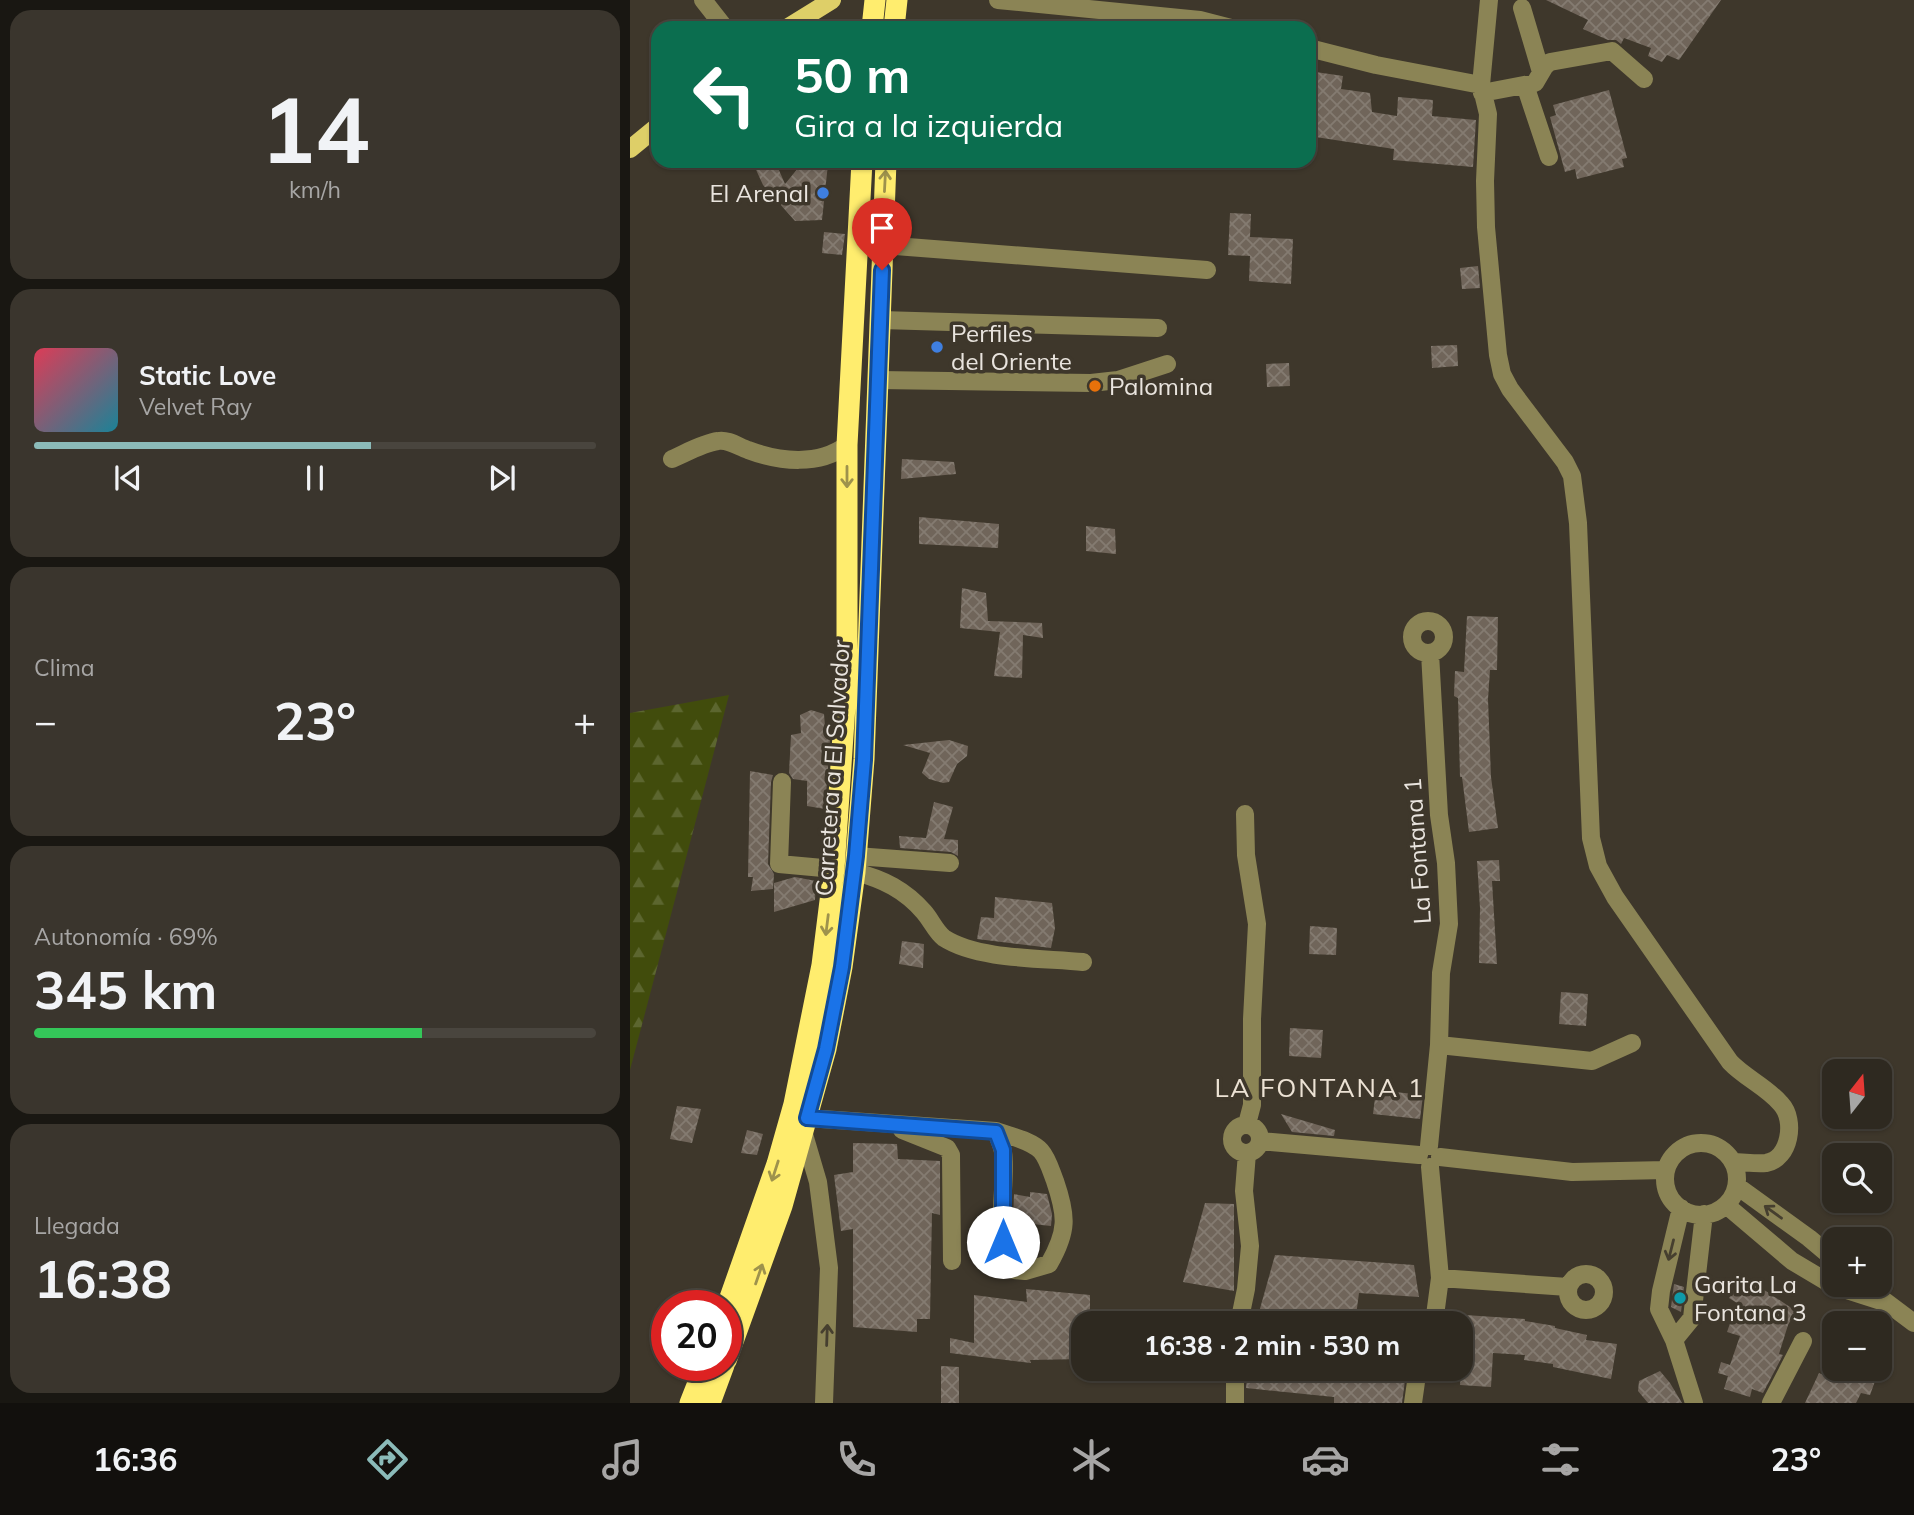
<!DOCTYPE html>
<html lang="es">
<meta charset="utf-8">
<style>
:root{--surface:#2e2920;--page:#3a352d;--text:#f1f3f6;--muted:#a7a6a5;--line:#49453e;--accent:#8bbbb9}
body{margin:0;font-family:Mulish,sans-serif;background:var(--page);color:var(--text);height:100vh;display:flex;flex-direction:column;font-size:26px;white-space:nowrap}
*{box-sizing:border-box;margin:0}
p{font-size:23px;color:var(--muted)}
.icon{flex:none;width:38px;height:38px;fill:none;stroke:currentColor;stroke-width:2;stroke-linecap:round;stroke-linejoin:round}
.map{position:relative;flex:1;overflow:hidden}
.panel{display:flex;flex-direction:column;gap:10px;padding:10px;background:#191712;width:630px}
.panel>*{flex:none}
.top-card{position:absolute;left:21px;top:21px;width:665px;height:147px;border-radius:21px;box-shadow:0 2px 5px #0004,0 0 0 2px var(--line);background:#0b6e4f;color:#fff;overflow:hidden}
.needle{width:46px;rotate:17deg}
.buttons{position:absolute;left:1192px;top:1059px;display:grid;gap:14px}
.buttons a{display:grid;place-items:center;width:70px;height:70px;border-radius:14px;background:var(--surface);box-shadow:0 2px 5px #0004,0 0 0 2px var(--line);font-size:35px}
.speed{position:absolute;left:21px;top:1290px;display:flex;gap:14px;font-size:35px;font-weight:700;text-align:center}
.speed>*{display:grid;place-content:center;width:91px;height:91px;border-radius:50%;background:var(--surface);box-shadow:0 2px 5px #0004,0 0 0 2px var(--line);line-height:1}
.speed .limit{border:10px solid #d22;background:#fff;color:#111}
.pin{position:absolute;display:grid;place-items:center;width:60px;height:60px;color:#fff;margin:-72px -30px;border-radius:50% 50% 50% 0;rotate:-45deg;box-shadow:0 0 7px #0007}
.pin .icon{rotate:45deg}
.me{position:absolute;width:77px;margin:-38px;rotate:0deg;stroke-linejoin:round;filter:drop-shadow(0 0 5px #0008)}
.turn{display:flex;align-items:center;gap:24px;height:147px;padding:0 28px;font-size:32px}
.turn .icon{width:91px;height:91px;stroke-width:2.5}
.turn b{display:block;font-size:49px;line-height:60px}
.big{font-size:52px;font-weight:700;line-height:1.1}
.panel .widget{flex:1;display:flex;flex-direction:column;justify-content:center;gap:10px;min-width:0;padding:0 24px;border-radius:21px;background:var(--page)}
.panel .dial{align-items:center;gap:0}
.dial b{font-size:91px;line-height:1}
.song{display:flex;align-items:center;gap:21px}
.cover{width:84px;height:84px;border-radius:10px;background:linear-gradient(135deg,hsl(350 70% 55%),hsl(190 70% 35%))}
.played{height:7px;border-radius:4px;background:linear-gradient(90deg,var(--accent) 60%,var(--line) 60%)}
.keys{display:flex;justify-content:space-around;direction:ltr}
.heat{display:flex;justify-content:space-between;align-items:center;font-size:38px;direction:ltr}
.charge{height:10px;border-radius:5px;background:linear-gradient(90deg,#34c759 69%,var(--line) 0)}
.trip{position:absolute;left:441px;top:1311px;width:402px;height:70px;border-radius:21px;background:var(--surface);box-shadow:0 2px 5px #0004,0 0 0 2px var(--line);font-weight:700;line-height:70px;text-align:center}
.tab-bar{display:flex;height:112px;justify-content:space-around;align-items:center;background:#12100d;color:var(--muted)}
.tab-bar .icon{width:49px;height:49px}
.tab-bar .current{color:var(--accent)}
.tab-bar b{font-size:32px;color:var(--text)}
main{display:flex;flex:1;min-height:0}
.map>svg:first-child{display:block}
</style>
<main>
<section class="panel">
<div class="widget dial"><b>14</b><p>km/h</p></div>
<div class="widget">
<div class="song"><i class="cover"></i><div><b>Static Love</b><p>Velvet Ray</p></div></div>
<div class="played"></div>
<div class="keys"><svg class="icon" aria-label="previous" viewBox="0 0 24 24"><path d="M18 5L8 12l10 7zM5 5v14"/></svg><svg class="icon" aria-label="pause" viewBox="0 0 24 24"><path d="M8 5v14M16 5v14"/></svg><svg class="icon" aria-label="next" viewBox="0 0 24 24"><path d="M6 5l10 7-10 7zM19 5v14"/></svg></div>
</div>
<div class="widget"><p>Clima</p>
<div class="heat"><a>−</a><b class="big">23°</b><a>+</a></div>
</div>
<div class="widget"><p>Autonomía · 69%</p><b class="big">345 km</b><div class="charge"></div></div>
<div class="widget"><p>Llegada</p><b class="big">16:38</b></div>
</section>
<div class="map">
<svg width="1284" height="1403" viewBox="0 0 1284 1403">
<defs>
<pattern id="forest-firs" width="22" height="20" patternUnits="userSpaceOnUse" patternTransform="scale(1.75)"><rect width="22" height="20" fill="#414c0c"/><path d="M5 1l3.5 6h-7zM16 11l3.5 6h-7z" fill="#5c662f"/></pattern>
<pattern id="building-cross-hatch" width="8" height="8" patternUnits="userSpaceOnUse" patternTransform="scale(1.75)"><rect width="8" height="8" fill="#70655a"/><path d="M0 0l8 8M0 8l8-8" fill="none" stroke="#847b71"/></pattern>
</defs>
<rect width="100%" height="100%" fill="#3e372b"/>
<!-- forest -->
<path fill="url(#forest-firs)" d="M99,695L0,1070V713Z"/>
<!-- building -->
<path fill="url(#building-cross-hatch)" d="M916,0H1091L1049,60L1037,55L1032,62L1018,56L1021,48L994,38L991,44L986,40H978L953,29L958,20Z
M679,71L713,76L711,89L740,93L742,112L767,116L768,97L803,100L802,116L846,120L843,167L763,160L764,149L679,136Z
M979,90L997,158L992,159L994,167L947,179L945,169L935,172L920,117L926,115L923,105Z
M122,161H145L155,184L174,161L198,164L192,220L165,221L133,185Z
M600,213L621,214L620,237L663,239L661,284L619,281L620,256L598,255Z
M194,232L215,234L212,255L192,253Z
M848,266L850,288L832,289L830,268Z
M827,345L828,366L802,368L801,346Z
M659,363L660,386L637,387L636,364Z
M272,459L324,462L326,474L271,479Z
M289,517L369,524L368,548L289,544Z
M456,526L485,529L486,554L456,551Z
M332,588L356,593L358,621L412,623L413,638L393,635L392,678L364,676L370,632L330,628Z
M837,616L868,617L867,670H860L858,699L861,777L868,828L839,832L832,777H830L828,698L824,696L825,671L834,672Z
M181,710L194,714L196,738L200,739L195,809L177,806V781L163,779L159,773L161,735L171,733L170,715Z
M319,740L338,746L337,756L327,764L319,782L313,783L299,779L292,773L300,753L273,745Z
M120,771L143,775L141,782L138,864L144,874L143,889L121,891L123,877H118Z
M304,802L323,807L314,839L328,840V856L321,852L270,848L269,836L296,838Z
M869,860L870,881H862L867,964L849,963L850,908L847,861Z
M165,877L186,881L185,900L144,912V883Z
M365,897L422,903L425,928L421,948L347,939L351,917L364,918Z
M680,926L707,928L706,955L679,954Z
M272,941L294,944L293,968L269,964Z
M931,992L958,994L956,1026L929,1024Z
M660,1028L693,1030L691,1058L659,1056Z
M746,1090L793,1095L790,1119L743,1114Z
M47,1106L71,1109L62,1143L40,1139Z
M651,1114L705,1130L704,1136L662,1132Z
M117,1130L133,1134L127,1155L111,1153Z
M223,1143L267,1144L268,1159L310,1161V1215L302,1213L300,1319H287V1332L223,1327V1229L211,1231L204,1175L223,1172Z
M400,1192L417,1194L422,1214L421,1226L383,1222L384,1194L400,1197Z
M575,1203L604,1204V1291L553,1282Z
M645,1255L784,1265L789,1297L729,1293L725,1323H626Z
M1113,1276L1166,1311L1158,1325L1149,1354L1153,1355L1133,1393L1122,1389L1120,1397L1094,1389L1098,1376L1088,1373L1091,1362L1100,1365L1110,1336L1097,1332L1107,1303L1099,1298Z
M1044,1284L1054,1287L1051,1312L1041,1307Z
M396,1289L460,1295V1323H453V1359L400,1360L401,1363L320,1353V1338L344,1343V1295L397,1302Z
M835,1315L895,1319V1321L925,1326V1328L957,1335L956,1340L987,1344L981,1379L923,1367V1364L894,1360L895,1355L863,1353L861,1387L830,1385Z
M311,1366L329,1367V1403H311Z
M618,1368H740L776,1373L772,1403H704V1397L616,1388Z
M1198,1368H1248V1373L1240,1395L1231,1393L1226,1403H1175L1189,1373L1195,1376Z
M1030,1371L1040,1383L1052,1403H1018L1008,1391L1009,1381Z"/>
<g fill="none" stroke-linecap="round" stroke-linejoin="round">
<!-- minor -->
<path stroke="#8b8455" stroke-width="18" d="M73,0L95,28
M368,0L570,20L601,28
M859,0L851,85L858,114L855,181L856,227L868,355L872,374L880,389L935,462L942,476L948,523L961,838L968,866L985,897L1100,1062C1115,1078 1137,1087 1151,1104C1166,1120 1160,1159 1136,1163C1126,1164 1113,1162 1103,1162
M892,8L911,72
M679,48L746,65L851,85
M895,85L919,157
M852,93L905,83L915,66L920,62L982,51L1014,79
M252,245L577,270
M251,320L528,328
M249,380L461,383L488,380L537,364
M42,459C56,453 73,443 88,441C98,439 109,447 118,450C150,462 189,466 217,445
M782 637a16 16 0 1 1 32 0a16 16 0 1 1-32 0Z
M152,782L149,864L204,869
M615,814L616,855L627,924L622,1019V1105L617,1124
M226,856L320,863
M225,872C253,879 275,890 294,912C301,920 306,932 314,938C348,960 413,958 453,962
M809,1045L962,1061L1002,1043
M177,1118L366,1131C379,1136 401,1140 411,1151C418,1159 421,1171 425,1181C437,1216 438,1231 419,1264L395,1271L384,1270C361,1249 378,1182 373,1152C372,1145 368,1138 366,1131
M602 1139a14 14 0 1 1 28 0a14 14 0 1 1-28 0Z
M272,1130L317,1148L321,1155L322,1261
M173,1131L188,1182L199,1268L194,1403
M630,1141L789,1155
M1035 1179a36 36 0 1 1 72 0a36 36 0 1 1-72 0Z
M799,1146L809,1045L811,973L819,924L816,863L809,815L800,653
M810,1157L942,1172L1036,1170
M800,1167L810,1278L804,1323
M1107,1186L1179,1238L1204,1259
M1096,1205L1162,1261L1204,1286L1257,1303
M1051,1208L1031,1291L1029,1309L1044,1340L1064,1403
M938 1292a18 18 0 1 1 36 0a18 18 0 1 1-36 0Z
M810,1278L938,1287
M1248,1296L1284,1323
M609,1323L616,1289L620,1246L614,1191L617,1153
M1044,1340L1062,1318L1074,1214
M605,1368V1403
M783,1403L788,1368
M1141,1403L1173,1341"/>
<!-- major -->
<path stroke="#decf68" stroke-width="18" d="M157,28L202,0
M0,149L28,126"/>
<!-- highway -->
<path stroke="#ffed6e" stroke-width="21" d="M242,28L245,0
M264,28L267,0
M96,1309L147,1164L164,1104L192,965L204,869L217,676V445L232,161
M96,1361L152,1206L196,1049L212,967L225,872L234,759L256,161
M60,1403L75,1365
M80,1403L94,1365"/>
</g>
<!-- one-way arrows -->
<defs><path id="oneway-shaft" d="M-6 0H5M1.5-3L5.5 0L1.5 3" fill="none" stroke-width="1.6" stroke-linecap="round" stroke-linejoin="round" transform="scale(1.75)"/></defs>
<g stroke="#9e924c">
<use href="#oneway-shaft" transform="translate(255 181) rotate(-87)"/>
<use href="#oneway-shaft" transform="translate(217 477) rotate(90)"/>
<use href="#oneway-shaft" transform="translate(197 925) rotate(97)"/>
<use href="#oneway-shaft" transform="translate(145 1171) rotate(108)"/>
<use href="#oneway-shaft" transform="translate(129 1274) rotate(-71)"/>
</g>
<g stroke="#463f2f">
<use href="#oneway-shaft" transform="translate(1143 1212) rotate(-144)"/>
<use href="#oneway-shaft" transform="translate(1041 1250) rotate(104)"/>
<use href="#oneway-shaft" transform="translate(197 1335) rotate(-88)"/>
</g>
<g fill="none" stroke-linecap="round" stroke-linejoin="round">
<!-- route casing -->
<g stroke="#114b97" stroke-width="18">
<path id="route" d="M252,270L234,760L226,856L212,967L196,1049L177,1118L366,1132L373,1150V1242"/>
</g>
<!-- route -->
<use href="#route" stroke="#1a73e8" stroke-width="12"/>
</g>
<!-- markers -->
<g fill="#3f7fe0" stroke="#3e372b" stroke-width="2.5">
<circle cx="193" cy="193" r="7"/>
<circle cx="307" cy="347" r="7"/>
</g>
<circle fill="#e8710a" stroke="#3e372b" stroke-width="2.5" cx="465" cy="386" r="7"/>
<circle fill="#0f9aa8" stroke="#3e372b" stroke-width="2.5" cx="1050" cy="1298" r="7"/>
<g text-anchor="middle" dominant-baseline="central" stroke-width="7" stroke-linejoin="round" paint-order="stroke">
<!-- poi labels -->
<g font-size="24" fill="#e9e4de" stroke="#3e372b" text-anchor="start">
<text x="179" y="193" text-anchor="end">El Arenal</text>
<text x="321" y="333">Perfiles<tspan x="321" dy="28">del Oriente</tspan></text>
<text x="479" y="386">Palomina</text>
<text x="1064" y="1284">Garita La<tspan x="1064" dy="28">Fontana 3</tspan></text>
</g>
<!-- street labels -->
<g font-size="24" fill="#e9e4de" stroke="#3e372b">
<text transform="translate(202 768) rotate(-86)">Carretera a El Salvador</text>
<text transform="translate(787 851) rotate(-94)">La Fontana 1</text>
</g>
<!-- neighbourhood labels -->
<g font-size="26" letter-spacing="2" fill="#ece2d4" stroke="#3e372b">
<text x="690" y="1087">LA FONTANA 1</text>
</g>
</g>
</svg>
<div class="buttons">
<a><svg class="needle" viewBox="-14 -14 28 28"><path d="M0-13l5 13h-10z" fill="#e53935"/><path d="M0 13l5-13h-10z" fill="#a7a6a5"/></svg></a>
<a><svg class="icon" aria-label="search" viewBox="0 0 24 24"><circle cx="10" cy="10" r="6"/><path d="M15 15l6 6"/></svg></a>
<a>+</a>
<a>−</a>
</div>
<div class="speed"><div class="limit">20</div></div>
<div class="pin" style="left:252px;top:270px;background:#d93025"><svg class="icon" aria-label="arrive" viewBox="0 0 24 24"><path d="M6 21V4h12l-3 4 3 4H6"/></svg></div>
<svg class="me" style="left:373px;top:1242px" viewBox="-20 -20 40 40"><circle r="19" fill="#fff"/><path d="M0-13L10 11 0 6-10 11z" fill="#1a73e8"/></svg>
<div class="trip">16:38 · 2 min · 530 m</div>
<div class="top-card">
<div class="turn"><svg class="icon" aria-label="left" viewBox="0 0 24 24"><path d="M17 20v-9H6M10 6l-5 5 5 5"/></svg><div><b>50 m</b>Gira a la izquierda</div></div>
</div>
</div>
</main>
<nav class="tab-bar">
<b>16:36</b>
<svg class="icon current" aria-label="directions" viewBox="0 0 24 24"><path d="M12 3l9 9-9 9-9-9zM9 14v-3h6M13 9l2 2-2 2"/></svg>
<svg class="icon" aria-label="music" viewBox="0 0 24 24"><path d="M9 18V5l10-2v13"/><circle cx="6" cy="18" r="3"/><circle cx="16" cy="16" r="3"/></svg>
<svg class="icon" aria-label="phone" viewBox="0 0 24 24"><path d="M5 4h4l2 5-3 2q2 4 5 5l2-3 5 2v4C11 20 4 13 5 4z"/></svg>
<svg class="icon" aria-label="climate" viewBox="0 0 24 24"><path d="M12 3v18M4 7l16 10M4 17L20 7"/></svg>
<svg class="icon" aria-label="car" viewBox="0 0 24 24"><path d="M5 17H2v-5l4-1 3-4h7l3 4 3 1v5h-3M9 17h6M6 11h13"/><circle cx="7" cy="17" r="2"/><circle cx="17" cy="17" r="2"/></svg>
<svg class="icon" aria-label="filters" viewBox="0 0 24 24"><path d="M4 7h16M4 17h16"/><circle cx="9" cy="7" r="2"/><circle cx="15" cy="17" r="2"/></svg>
<b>23°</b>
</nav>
